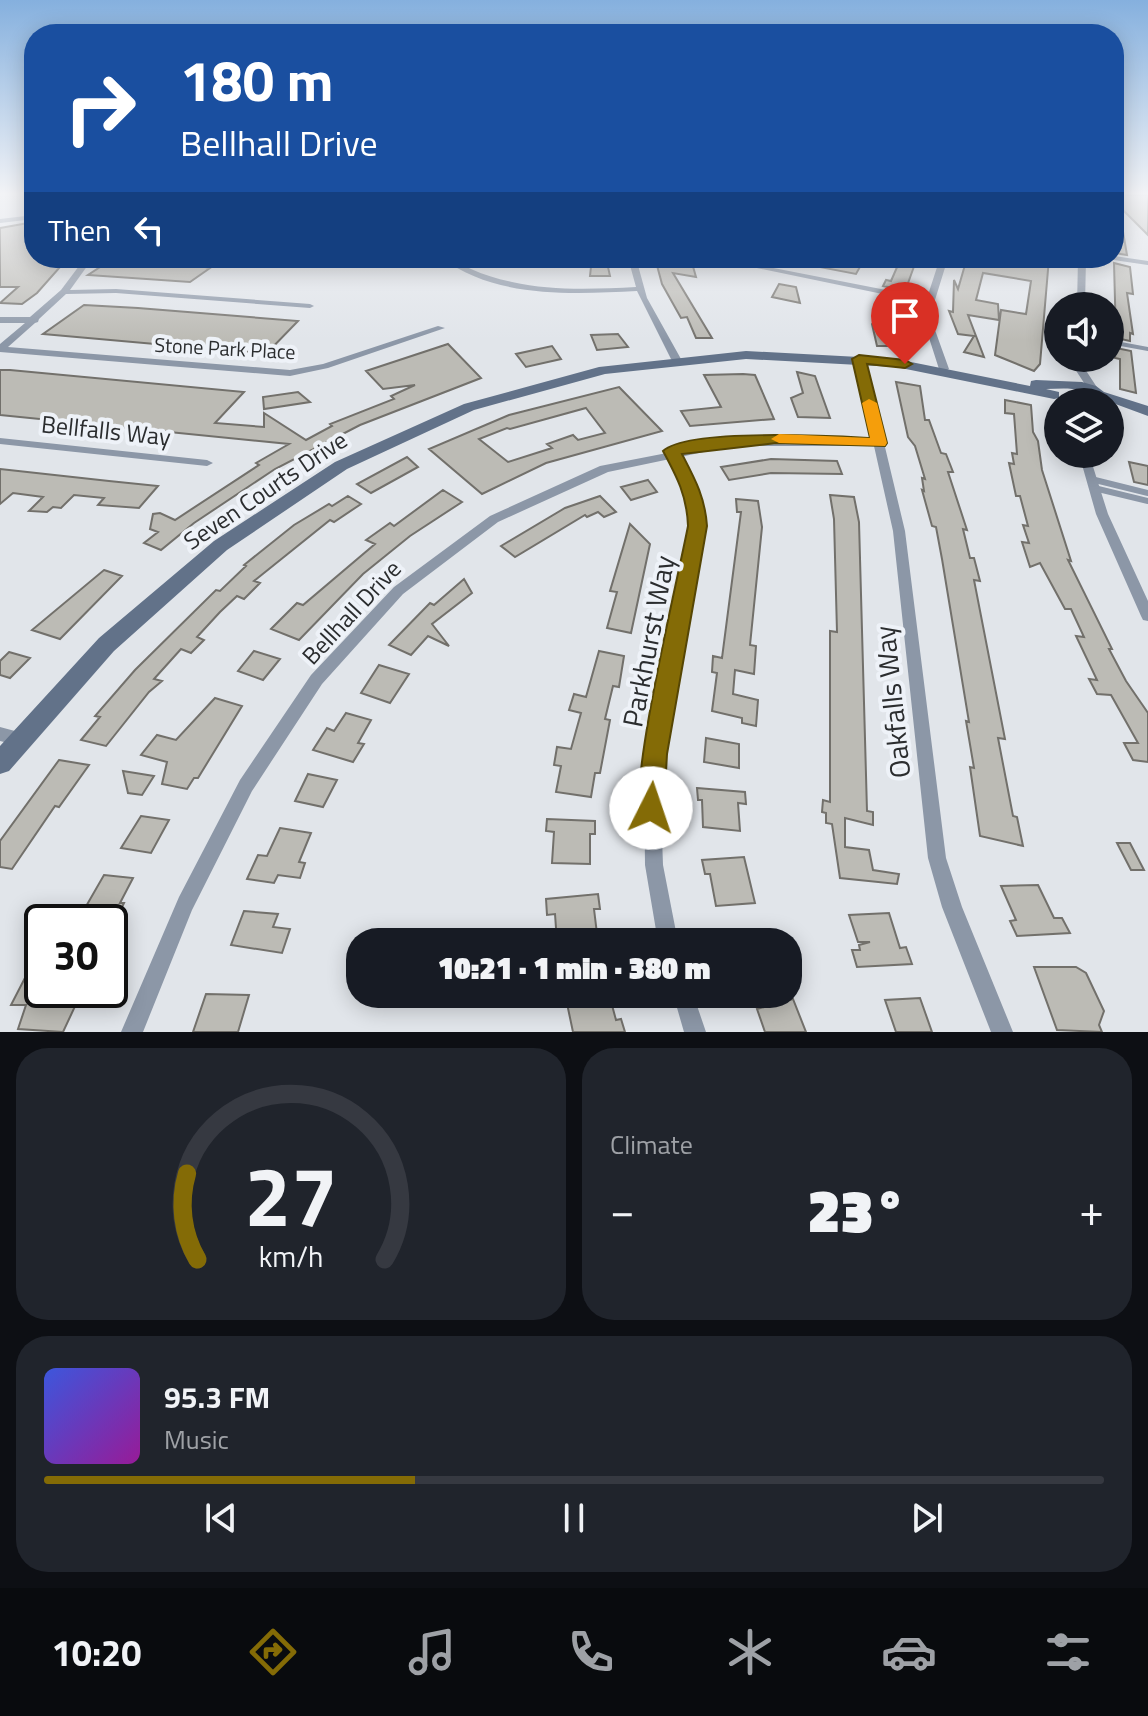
<!DOCTYPE html>
<meta charset="utf-8">
<style>
:root{--surface:#171b24;--page:#20242c;--text:#f1f3f6;--muted:#9ea1a6;--line:#363941;--accent:#846b06}
body{margin:0;font-family:"Titillium Web",sans-serif;background:var(--page);color:var(--text);height:100vh;display:flex;flex-direction:column;font-size:30px;white-space:nowrap}
*{box-sizing:border-box;margin:0}
p{font-size:26px;color:var(--muted)}
.icon{flex:none;width:44px;height:44px;fill:none;stroke:currentColor;stroke-width:2;stroke-linecap:round;stroke-linejoin:round}
.map{position:relative;height:1032px;overflow:hidden}
.panel{display:flex;flex-direction:column;gap:16px;padding:16px;background:#0d0f14;flex:1}
.panel>*{flex:none}
.banner{position:absolute;left:24px;top:24px;width:1100px;height:244px;border-radius:32px;box-shadow:0 4px 20px #0003;background:#1a4fa0;color:#fff;overflow:hidden}
.fabs{position:absolute;left:1044px;top:292px;display:grid;gap:16px}
.fabs a{display:grid;place-items:center;width:80px;height:80px;border-radius:50%;background:var(--surface);box-shadow:0 4px 20px #0003;font-size:40px}
.speed{position:absolute;left:24px;top:904px;display:flex;gap:16px;font-size:40px;font-weight:700;text-align:center}
.speed>*{display:grid;place-content:center;width:104px;height:104px;border-radius:50%;background:var(--surface);box-shadow:0 4px 20px #0003;line-height:1}
.speed .limit{border:4px solid #111;border-radius:12px;background:#fff;color:#111}
.pin{position:absolute;display:grid;place-items:center;width:68px;height:68px;color:#fff;margin:-82px -34px;border-radius:50% 50% 50% 0;rotate:-45deg;box-shadow:0 0 8px #0007}
.pin .icon{rotate:45deg}
.me{position:absolute;width:88px;margin:-44px;rotate:4deg;stroke-linejoin:round;filter:drop-shadow(0 0 6px #0008)}
.turn{display:flex;align-items:center;gap:28px;height:168px;padding:0 24px;font-size:36px}
.turn .icon{width:104px;height:104px;stroke-width:2.5}
.turn b{display:block;font-size:56px;line-height:68px}
.then{display:flex;align-items:center;height:76px;padding:0 24px;background:#0003;gap:16px;font-size:30px}
.big{font-size:60px;font-weight:800;line-height:1.1}
.panel .tile{flex:1;display:flex;flex-direction:column;justify-content:center;gap:12px;min-width:0;padding:0 28px;border-radius:32px;background:var(--page)}
.panel .dial{align-items:center;gap:0}
.dial svg{height:208px;overflow:visible;fill:none;stroke:var(--line);stroke-width:7;stroke-linecap:round;text-anchor:middle}
.dial text{fill:var(--text);stroke:none}
.song{display:flex;align-items:center;gap:24px}
.cover{width:96px;height:96px;border-radius:12px;background:linear-gradient(135deg,hsl(230 70% 55%),hsl(300 70% 35%))}
.played{height:8px;border-radius:4px;background:linear-gradient(90deg,var(--accent) 35%,var(--line) 35%)}
.keys{display:flex;justify-content:space-around;direction:ltr}
.heat{display:flex;justify-content:space-between;align-items:center;font-size:44px;direction:ltr}
.panel .tiles{flex:1;display:grid;gap:16px;grid-template-columns:1fr 1fr}
.tile:last-child{grid-column:span 2}
.trip{position:absolute;left:346px;top:928px;width:456px;height:80px;border-radius:32px;background:var(--surface);box-shadow:0 4px 20px #0003;font-weight:800;line-height:80px;text-align:center}
.tab-bar{display:flex;height:128px;justify-content:space-around;align-items:center;background:#090b0e;color:var(--muted)}
.tab-bar .icon{width:56px;height:56px}
.tab-bar .on{color:var(--accent)}
.tab-bar b{font-size:36px;color:var(--text)}
.map>svg:first-child{display:block}
</style>
<div class="map">
<svg width="1148" height="1032" viewBox="0 0 1148 1032">
<rect width="100%" height="100%" fill="#e1e5ea"/>
<!-- building -->
<path fill="#bcbbb5" stroke="#72706b" stroke-width="2" fill-rule="evenodd" d="M1114,195H1148V235L1114,201Z
M1114,220H1121L1127,255L1114,253Z
M34,222V258H68L37,293L22,304L0,303L18,287H0V228Z
M114,258H217L205,267L210,268L190,282L88,275Z
M592,258H606L610,276H590Z
M655,258H672L673,263H692L696,277L673,273L712,338H696L687,317L681,318L662,284Z
M804,258H865L856,274L804,264Z
M901,258H917L907,286L898,285V289L883,286L886,280L891,281Z
M967,258H1049L1040,364L1034,371L995,355L1001,310L1026,314L1031,281L983,273L976,300L998,304L999,320L968,315L984,357L964,352L974,336L958,334L949,311L953,312L954,280L958,289Z
M1114,263L1130,267L1133,294L1127,293L1133,334L1130,333V341L1116,338Z
M779,284L796,287L800,303L772,297Z
M882,297L897,300L898,317L905,346H877L872,324L880,317Z
M84,305L138,308L298,321L266,354L43,334Z
M618,334L628,347L597,350L591,335Z
M448,344L481,378L360,425L275,469L194,523L161,550L144,543L158,532L150,529L153,514L160,513L175,520L259,465L256,463L289,444L0,415V370H10L244,392L215,423L264,427V413L306,440L332,426L330,424L394,399L391,396L415,385L383,389L366,371Z
M552,346L561,359L526,367L516,354Z
M1116,348L1131,351L1136,393L1120,389V359L1115,358Z
M797,372L815,376L830,418L798,417L791,398L803,393Z
M743,374L755,375L774,419L690,426L681,411L721,407L704,375Z
M896,382L920,386L925,420H929L941,453L946,454L953,472H948L967,530L963,529L970,558H974L980,581L974,580L1005,739L998,738L1013,816L1017,817L1023,846L980,836L970,767L974,768L966,721L969,722L942,559L936,527L932,526L922,490L924,491L922,478L925,479L915,446L908,437Z
M619,387L662,431L546,463L482,494L429,449L509,415ZM586,408L605,433L578,440L573,435L547,444L552,448L508,462L479,439L507,428L510,429Z
M298,392L310,402L264,409L263,397Z
M1005,400L1031,405L1033,432L1038,441L1042,470L1071,561L1068,560L1112,649H1109L1126,681L1148,713V762L1133,760L1124,743H1138L1111,695L1097,694L1089,679L1097,680L1076,636L1084,637L1071,609H1065L1040,563L1030,567L1022,542L1029,543L1023,525L1028,526L1020,496H1016L1009,463L1014,464L1012,453L1017,454L1014,414L1005,413Z
M407,457L418,467L371,493L357,484Z
M771,459L837,461L842,474L771,473L729,480L721,467Z
M1129,462L1148,466V485L1134,482Z
M0,469L109,481L158,486L139,508L98,505L104,498L74,495L61,508L53,507L47,512L29,511L43,497L13,493L0,504Z
M648,480L657,492L631,500L621,487Z
M443,490L462,502L410,536L363,574L299,640L271,629L297,603L303,605L375,544L366,540L390,523L394,526Z
M830,495L854,497L859,522L867,811L873,812V825L845,818V847L869,850L873,870L899,874L897,884L840,878L832,824L826,823V813L822,812L823,800L830,802V631L837,632L834,519Z
M348,496L361,504L334,522L330,520L254,581L260,583L244,599L237,596L220,612L197,637L204,640L191,653L181,649L154,679L162,681L149,692L106,746L81,740L100,717L95,716L135,670L216,590L220,591L246,566L244,565L294,525L329,504L332,506Z
M600,496L616,512L604,517L598,512L587,517L585,515L515,557L501,546L565,508Z
M736,499L758,501L762,527L750,645L756,646L754,674L735,670L733,694L758,700L756,726L742,723V718L712,711L717,673L712,672L713,656L722,658L741,512H737Z
M630,524L650,544L631,633L607,628L617,592L610,591Z
M104,570L122,576L60,639L32,630Z
M464,579L472,593L432,624L449,646L428,636L411,655L389,645L430,603L434,605Z
M254,651L280,659L263,680L238,671Z
M599,651L624,656L619,687L613,686L605,719L610,720L600,773H595L591,797L556,792L561,766L554,765L557,747L571,749L581,713L569,710L574,694L586,697Z
M9,652L30,658L10,678L0,675V661Z
M379,665L409,674L390,703L361,693Z
M215,698L242,706L198,778H194L187,789L162,784L167,762L141,755L157,735L176,740Z
M346,713L371,720L358,743L364,744L353,762L313,750L327,728L334,731Z
M706,738L739,744V768L704,762Z
M59,760L89,765L59,807L55,806L12,869L0,867V841Z
M123,771L154,776L142,795L128,793Z
M308,774L337,780L323,807L295,801Z
M697,788L745,792L746,804L738,803L740,831L703,827L702,800H698Z
M141,816L169,820L151,853L121,848Z
M547,819L595,821V834H590V864L552,863L554,832L546,831Z
M280,828L311,833L299,862L305,863L300,878L278,875L274,883L247,879L258,855L267,856Z
M1117,843H1130L1144,870H1131Z
M744,857L755,903L716,906L710,874H705L702,860Z
M104,875L133,878L120,903H124L115,922H77Z
M1038,885L1054,918H1062L1070,933L1017,936L1010,921L1016,920L1001,886Z
M598,894L600,909H594L598,942H557L555,914L547,915L546,899Z
M244,911L278,914L273,927L290,929L282,953L231,945Z
M889,913L900,948L906,947L912,964L857,967L852,950H860L859,945L870,942H858L849,915Z
M1034,967H1076L1086,973L1104,1011L1099,1025L1102,1032L1057,1030Z
M28,972H42V990H76L71,1002H77L63,1032L18,1029L26,1005H11Z
M206,994L249,995L238,1032H193Z
M565,994H609L616,1020L621,1019L625,1032H573Z
M920,998L932,1032H896L885,1000Z
M793,999L806,1032H765L757,1009Z"/>
<g fill="none" stroke-linecap="round" stroke-linejoin="round">
<!-- lane-far1 -->
<path stroke="#8c97a7" stroke-width="4" d="M1114,258L1148,263
M1110,342L1148,349"/>
<!-- lane -->
<path stroke="#8c97a7" stroke-width="6" d="M1091,479L1148,493
M1094,488L1148,501"/>
<!-- street -->
<path fill="#8c97a7" fill-rule="evenodd" d="M34,215V219L0,223V219Z
M85,258H93L70,290L116,289L310,304L314,306L310,308L116,293L66,294L39,319L38,322L35,323L8,347L290,370L323,364L438,326L445,328L328,368L290,376L0,352V344L25,323H0V317H30L61,290Z
M442,258C454,258 460,264 471,269C484,275 498,279 512,282C552,291 595,289 636,287L628,258H636L647,298L681,359L676,362L671,359L637,291C574,294 496,299 442,258Z
M940,258H948L930,316L949,369L944,372L939,369L922,316L926,303L723,261L727,259L927,298Z
M1078,258H1086L1085,306H1077Z
M859,356L864,359L905,531L946,858L962,907L1013,1032H991L942,907L928,858L893,531L874,446H732L680,457L698,489L703,526L660,781L663,865L678,942H658L645,865L644,781L691,526L686,489L670,459L608,472L498,522L403,594L322,684L252,791L192,910L143,1032H121L179,897L240,780L311,675L394,587L490,516L600,466L667,453L668,449L672,448L677,451L732,439L872,440L854,359Z
M1074,358H1084L1083,366L1100,392L1098,394H1092L1090,392L1073,366Z
M0,438L207,460L213,463L207,466L0,444Z
M1079,454H1089L1108,514L1148,601V621L1143,620L1141,616L1096,514Z
M0,727L26,734L28,739L26,744L20,746L0,741Z
M673,994H693L706,1032H684Z"/>
<!-- secondary -->
<path fill="#627289" fill-rule="evenodd" d="M746,351L896,359L1030,386L1031,381L1036,380L1082,382L1096,386L1104,392L1148,406V416L1110,402H1095C1083,385 1064,389 1046,389L1059,392V398L1054,399L896,367L746,359L605,374L474,410L347,469L227,550L114,651L9,771L0,774V746L99,638L214,541L335,462L464,404L599,367Z"/>
</g>
<!-- sky -->
<linearGradient id="sky" x2="0" y2="1"><stop stop-color="#85b0de"/><stop offset="0.57" stop-color="#f2f3f6"/><stop offset="1" stop-color="#f2f3f6" stop-opacity="0"/></linearGradient>
<rect width="1148" height="340" fill="url(#sky)"/>
<!-- route -->
<path fill="#846b06" stroke="#564604" stroke-width="2" d="M859,355L905,360L912,364L905,368L867,364L887,443L885,446L776,443L682,454C695,479 705,497 707,526L667,754L664,808L660,817L651,821L641,817C628,785 679,574 688,526C687,496 677,477 663,451C688,428 832,436 870,438L852,359Z"/>
<!-- slow -->
<path fill="#f59e0b" d="M869,399L877,403L887,443L885,446L779,443L771,439L779,434L870,438L862,403Z"/>
<g text-anchor="middle" dominant-baseline="central" stroke-width="8" stroke-linejoin="round" paint-order="stroke">
<!-- far-street labels -->
<g font-size="20" fill="#2b2d2f" stroke="#eef2f8">
<text transform="translate(225 348) rotate(3)">Stone Park Place</text>
</g>
<!-- street labels -->
<g font-size="24" fill="#2b2d2f" stroke="#eef2f8">
<text transform="translate(106 430) rotate(6)">Bellfalls Way</text>
<text transform="translate(265 490) rotate(-34)">Seven Courts Drive</text>
<text transform="translate(351 612) rotate(-47)">Bellhall Drive</text>
</g>
<!-- near-street labels -->
<g font-size="28" fill="#2b2d2f" stroke="#eef2f8">
<text transform="translate(648 641) rotate(-79)">Parkhurst Way</text>
<text transform="translate(892 702) rotate(-96)">Oakfalls Way</text>
</g>
</g>
</svg>
<div class="fabs">
<a><svg class="icon" aria-label="sound" viewBox="0 0 24 24"><path d="M4 9h4l5-4v14l-5-4H4zM17 9q2 3 0 6"/></svg></a>
<a><svg class="icon" aria-label="layers" viewBox="0 0 24 24"><path d="M12 4l9 5-9 5-9-5zM3 14l9 5 9-5"/></svg></a>
</div>
<div class="speed"><div class="limit">30</div></div>
<div class="pin" style="left:905px;top:364px;background:#d93025"><svg class="icon" aria-label="arrive" viewBox="0 0 24 24"><path d="M6 21V4h12l-3 4 3 4H6"/></svg></div>
<svg class="me" style="left:651px;top:808px" viewBox="-20 -20 40 40"><circle r="19" fill="#fff"/><path d="M0-13L10 11 0 6-10 11z" fill="#846b06"/></svg>
<div class="trip">10:21 · 1 min · 380 m</div>
<div class="banner">
<div class="turn"><svg class="icon" aria-label="right" viewBox="0 0 24 24"><path d="M7 20v-9h11M14 6l5 5-5 5"/></svg><div><b>180 m</b>Bellhall Drive</div></div>
<div class="then">Then<svg class="icon" aria-label="left" viewBox="0 0 24 24"><path d="M17 20v-9H6M10 6l-5 5 5 5"/></svg></div>
</div>
</div>
<section class="panel">
<div class="tiles">
<div class="tile dial"><svg viewBox="0 0 100 80">
<path d="M14 69A42 42 0 1 1 86 69"/>
<path d="M14 69A42 42 0 0 1 10 36" stroke="#846b06"/>
<text x="50" y="56" font-size="32" font-weight="700">27</text>
<text x="50" y="72" font-size="11">km/h</text>
</svg></div>
<div class="tile"><p>Climate</p>
<div class="heat"><a>−</a><b class="big">23°</b><a>+</a></div>
</div>
<div class="tile">
<div class="song"><i class="cover"></i><div><b>95.3 FM</b><p>Music</p></div></div>
<div class="played"></div>
<div class="keys"><svg class="icon" aria-label="previous" viewBox="0 0 24 24"><path d="M18 5L8 12l10 7zM5 5v14"/></svg><svg class="icon" aria-label="pause" viewBox="0 0 24 24"><path d="M8 5v14M16 5v14"/></svg><svg class="icon" aria-label="next" viewBox="0 0 24 24"><path d="M6 5l10 7-10 7zM19 5v14"/></svg></div>
</div>
</div>
</section>
<nav class="tab-bar">
<b>10:20</b>
<svg class="icon on" aria-label="directions" viewBox="0 0 24 24"><path d="M12 3l9 9-9 9-9-9zM9 14v-3h6M13 9l2 2-2 2"/></svg>
<svg class="icon" aria-label="music" viewBox="0 0 24 24"><path d="M9 18V5l10-2v13"/><circle cx="6" cy="18" r="3"/><circle cx="16" cy="16" r="3"/></svg>
<svg class="icon" aria-label="phone" viewBox="0 0 24 24"><path d="M5 4h4l2 5-3 2q2 4 5 5l2-3 5 2v4C11 20 4 13 5 4z"/></svg>
<svg class="icon" aria-label="climate" viewBox="0 0 24 24"><path d="M12 3v18M4 7l16 10M4 17L20 7"/></svg>
<svg class="icon" aria-label="car" viewBox="0 0 24 24"><path d="M5 17H2v-5l4-1 3-4h7l3 4 3 1v5h-3M9 17h6M6 11h13"/><circle cx="7" cy="17" r="2"/><circle cx="17" cy="17" r="2"/></svg>
<svg class="icon" aria-label="filters" viewBox="0 0 24 24"><path d="M4 7h16M4 17h16"/><circle cx="9" cy="7" r="2"/><circle cx="15" cy="17" r="2"/></svg>
</nav>
